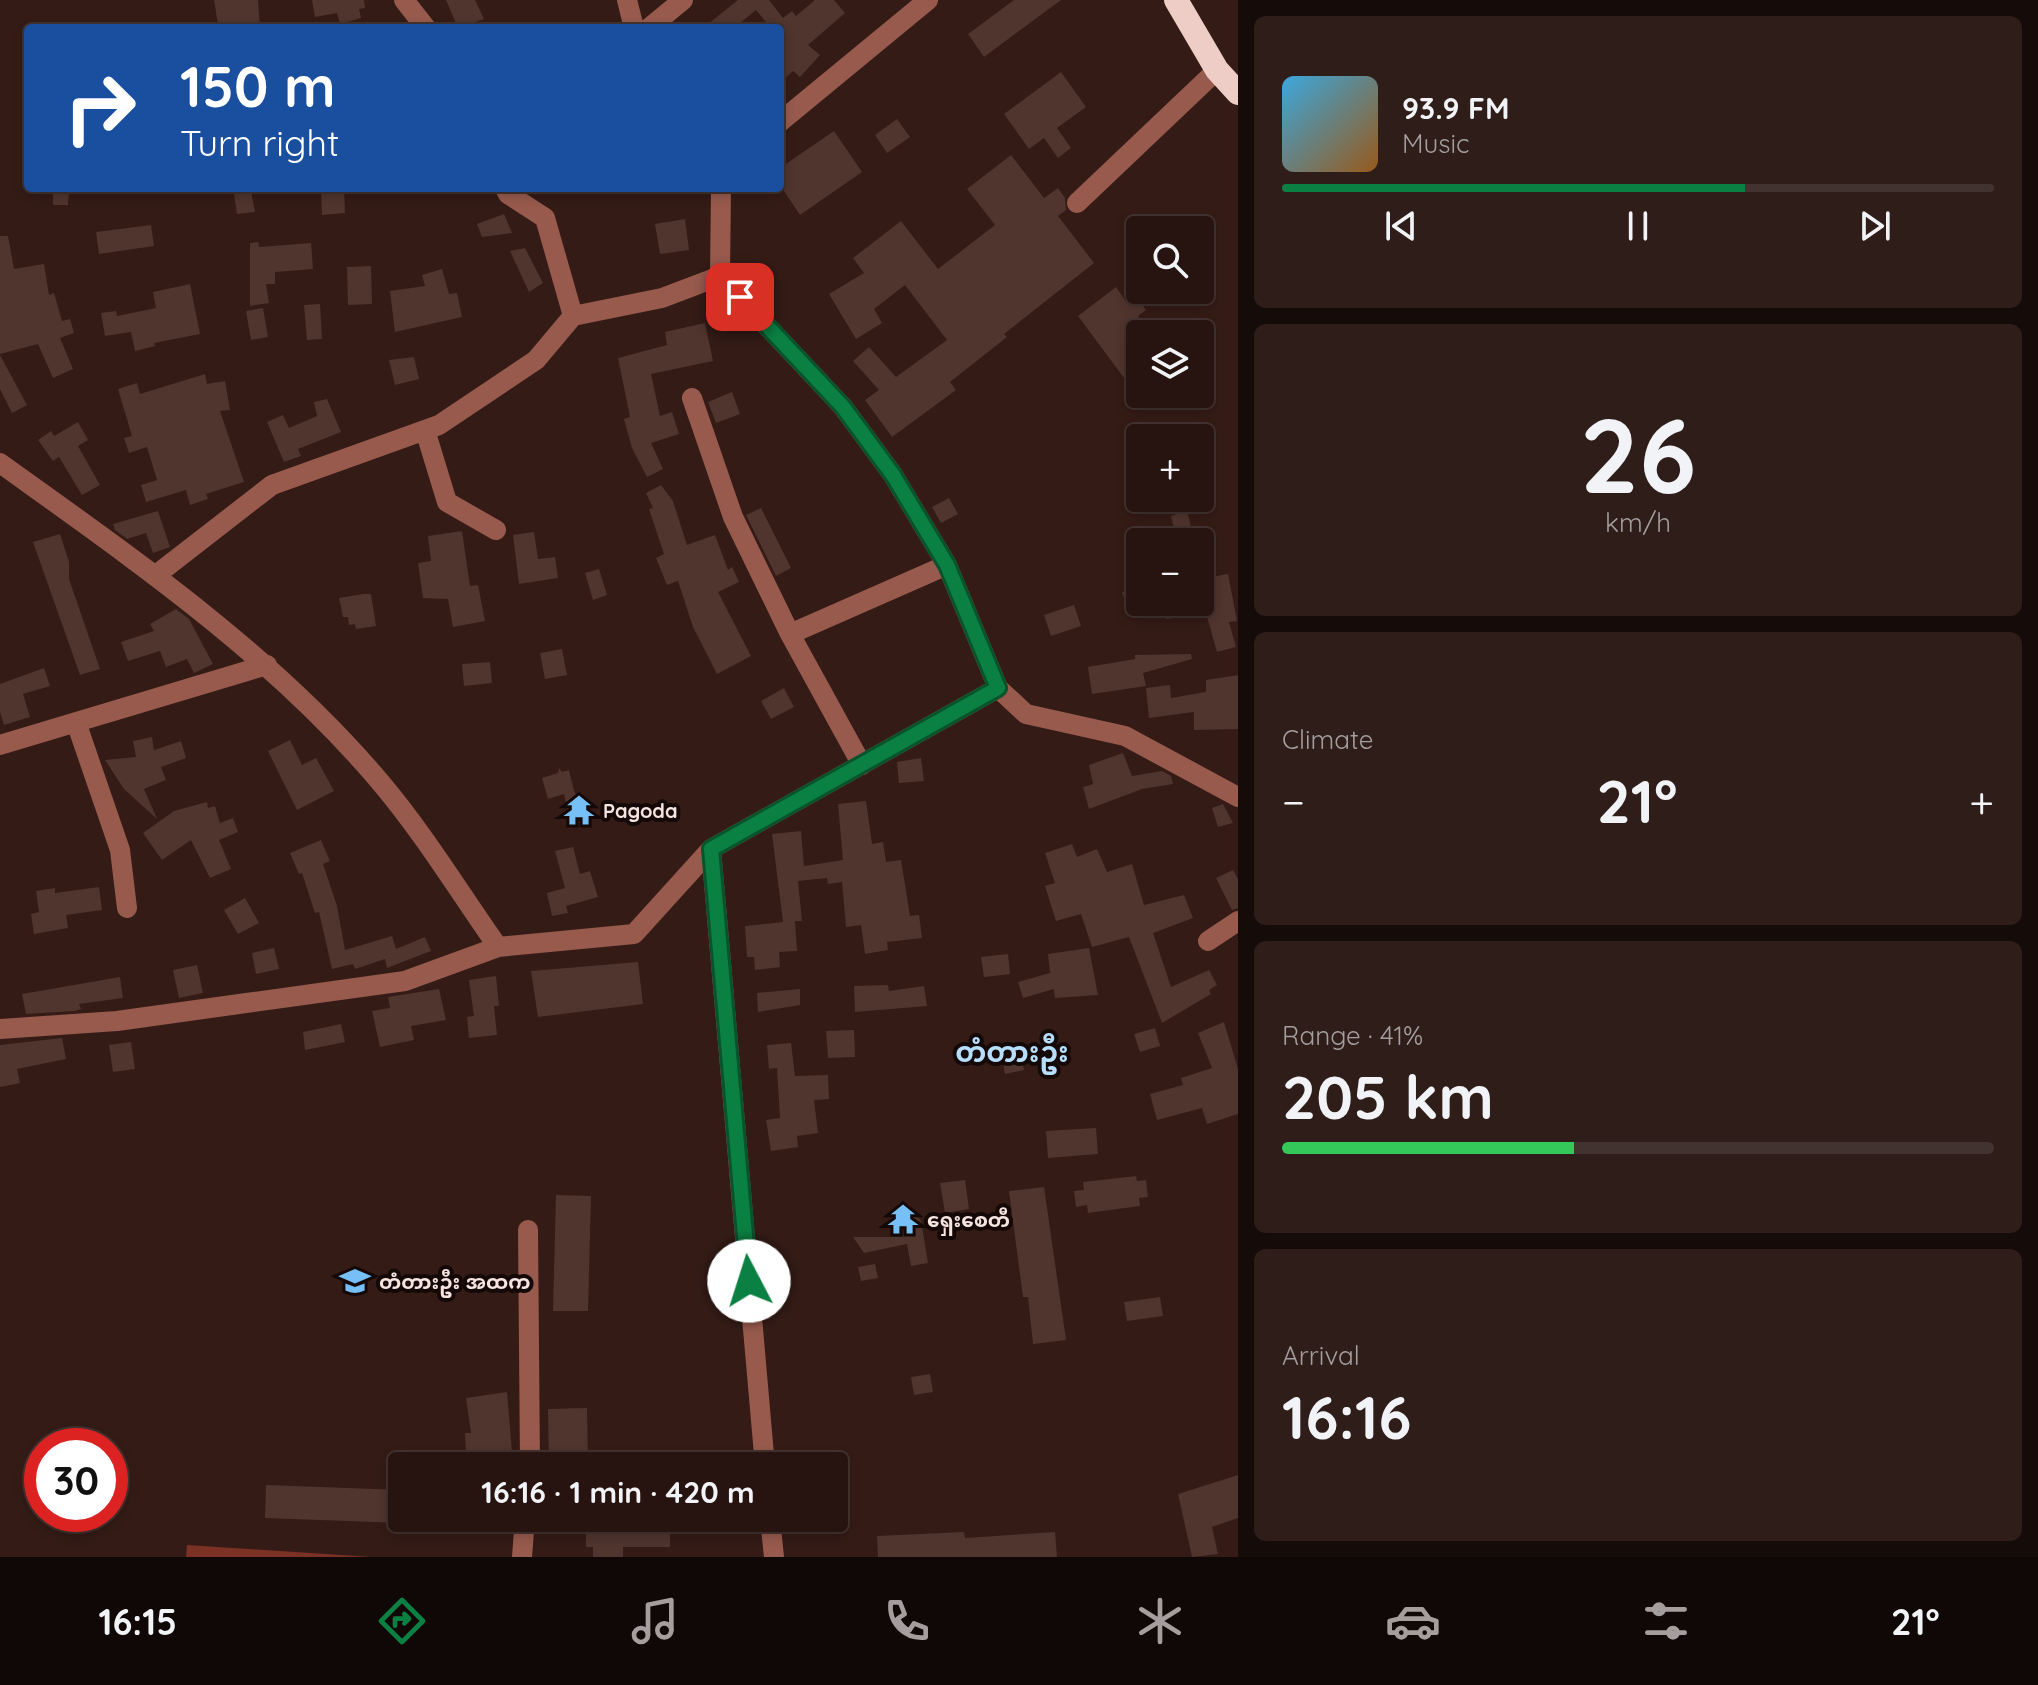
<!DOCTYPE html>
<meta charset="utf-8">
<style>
:root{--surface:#271410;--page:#2f1d19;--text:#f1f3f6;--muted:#a49e9f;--line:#433330;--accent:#0b8043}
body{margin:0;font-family:Quicksand,"Noto Sans Myanmar",sans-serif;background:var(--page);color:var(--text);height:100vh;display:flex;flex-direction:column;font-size:30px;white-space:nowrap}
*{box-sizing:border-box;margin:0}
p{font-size:26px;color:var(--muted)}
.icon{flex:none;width:44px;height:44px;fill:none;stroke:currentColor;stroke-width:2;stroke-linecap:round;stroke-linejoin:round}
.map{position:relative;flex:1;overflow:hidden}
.details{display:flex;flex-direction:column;gap:16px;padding:16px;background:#150b09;width:800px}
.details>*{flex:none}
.guide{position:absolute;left:24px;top:24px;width:760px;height:168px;border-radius:8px;box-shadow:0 4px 12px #0003,0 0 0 2px var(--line);background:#1a4fa0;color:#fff;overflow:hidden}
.tools{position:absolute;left:1126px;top:216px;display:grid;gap:16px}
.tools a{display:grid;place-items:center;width:88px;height:88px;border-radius:8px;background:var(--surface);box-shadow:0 4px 12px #0003,0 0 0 2px var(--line);font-size:40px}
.speed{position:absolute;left:24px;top:1428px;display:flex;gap:16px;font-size:40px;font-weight:700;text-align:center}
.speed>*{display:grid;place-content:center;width:104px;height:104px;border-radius:50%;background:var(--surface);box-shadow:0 4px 12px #0003,0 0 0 2px var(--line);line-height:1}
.speed .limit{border:12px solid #d22;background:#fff;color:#111}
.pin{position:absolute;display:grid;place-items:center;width:68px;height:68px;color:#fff;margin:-34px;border-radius:16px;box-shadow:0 4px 12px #0006}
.me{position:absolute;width:88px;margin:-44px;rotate:355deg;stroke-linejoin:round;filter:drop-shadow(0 0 6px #0008)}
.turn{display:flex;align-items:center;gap:28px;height:168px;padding:0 24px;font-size:36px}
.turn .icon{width:104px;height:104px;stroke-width:2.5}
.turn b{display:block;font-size:56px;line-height:68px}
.big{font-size:60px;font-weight:800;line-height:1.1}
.details .tile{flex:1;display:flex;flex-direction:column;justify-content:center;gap:12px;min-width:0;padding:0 28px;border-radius:12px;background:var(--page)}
.details .dial{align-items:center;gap:0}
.dial b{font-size:104px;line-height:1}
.song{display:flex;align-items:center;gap:24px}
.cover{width:96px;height:96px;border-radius:12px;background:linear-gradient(135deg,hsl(200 70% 55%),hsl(30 70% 35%))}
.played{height:8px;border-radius:4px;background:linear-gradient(90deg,var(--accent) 65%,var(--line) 65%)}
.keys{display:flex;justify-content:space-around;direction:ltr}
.heat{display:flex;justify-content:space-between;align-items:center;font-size:44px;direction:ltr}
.charge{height:12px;border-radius:6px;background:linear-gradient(90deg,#34c759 41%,var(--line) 0)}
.trip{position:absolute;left:388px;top:1452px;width:460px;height:80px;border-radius:8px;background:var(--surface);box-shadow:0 4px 12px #0003,0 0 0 2px var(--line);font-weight:800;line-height:80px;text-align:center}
.menu{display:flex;height:128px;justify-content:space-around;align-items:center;background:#100806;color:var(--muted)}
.menu .icon{width:56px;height:56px}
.menu .current{color:var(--accent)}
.menu b{font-size:36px;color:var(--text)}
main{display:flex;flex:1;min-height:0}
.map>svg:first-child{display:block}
</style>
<main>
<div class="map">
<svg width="1238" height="1557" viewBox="0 0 1238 1557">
<rect width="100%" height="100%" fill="#341b16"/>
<!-- green -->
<path fill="#7b3124" d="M187,1545L371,1557H186Z"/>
<!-- building -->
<path fill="#50342e" d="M214,0H258L260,28H241L240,22L218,25Z
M312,0H364L365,8L359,9L361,18L340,24L337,13L315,17Z
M446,0H475L484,19L458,28Z
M738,0H769L783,18L792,11L796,16L815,0H834L845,13L808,45L820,55L800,77L793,71L780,83V28H771L756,10L734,28H703Z
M1014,0H1061L984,57L968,34Z
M1061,72L1086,107L1057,128L1071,148L1058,158L1044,138L1029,149L1004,114Z
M897,119L910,137L887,153L875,135Z
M834,131L862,172L800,215L780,185V168Z
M1011,155L1044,198L1058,188L1065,198L1066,210L1058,216L1094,263L1004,334L1007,337L950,382L956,390L892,437L865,400L879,390L853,361L869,347L896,377L947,340L905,285L874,309L882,323L856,339L829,294L864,273L853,258L901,221L938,269L995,225L967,189Z
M53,188H69L68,205H53Z
M321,188H344L345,213L322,215Z
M251,191L255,212L237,214L234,194Z
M504,214L512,233L482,237L477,224Z
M685,219L689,250L660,254L655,224Z
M151,225L154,246L99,254L96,232Z
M0,236H8L14,269L44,264L49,295L54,293L62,321L70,319L74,333L60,338L73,369L53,378L38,344L0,354Z
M258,242L259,247L311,243L313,269L275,272V284H266L269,303L250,306V243Z
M525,248L543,283L529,292L510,251Z
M371,266L372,304L348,305L347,267Z
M442,269L449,294L457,293L462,317L395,332L390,291L425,286L422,275Z
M190,284L200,334L154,343L155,346L135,351L131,332L105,336L101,313L116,311L117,316L156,308L153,292Z
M1116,287L1127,303L1136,296L1146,310L1138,316L1152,334H1140V372L1127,382L1078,316Z
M320,304L322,339L307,340L304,305Z
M263,308L268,337L251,340L246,311Z
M705,323L713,361L651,374L660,416L672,412L679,434L651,443L663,469L647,477L632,448L624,419L630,417L618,358L667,345L665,332Z
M0,355L27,405L12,413L0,389Z
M414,357L419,379L395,385L389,360Z
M205,374L207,384L225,381L230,410L220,411L244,482L206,494L208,499L190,505L186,490L146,502L141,485L157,480L147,447L129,453L124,438L132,436L118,389L137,383L140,394Z
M732,392L740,414L716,423L708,402Z
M327,399L341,432L298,449L301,456L284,462L267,422L283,415L289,428L317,416L314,402Z
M78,422L88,440L78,446L100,485L82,495L59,457L53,461L38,440L51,431L54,436Z
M661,485L673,501L687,545L715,535L728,570L732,567L739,582L718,592L751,656L717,674L693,627L678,581L667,585L656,558L664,554L649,509L653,508L646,493Z
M949,498L958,514L941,523L932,507Z
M761,508L791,568L776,576L746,515Z
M158,511L170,547L153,553L146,533L127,539L115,530L113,524Z
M1187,511L1192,530L1175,534L1171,516Z
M462,531L470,586L478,585L485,621L453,627L448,599L423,598L418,563L431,561L428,536Z
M534,532L538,559L555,557L558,578L519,584L513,535Z
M60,534L69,562V579L100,669L80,675L33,542Z
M599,569L607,595L593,600L585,573Z
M1228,574L1237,621L1229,622L1236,647L1217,652L1206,613L1166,619L1164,604L1205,602L1201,579Z
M1140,587V604L1127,608L1122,592Z
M363,594H371L376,626L356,629L355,624L349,625L348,617H343L339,598Z
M1074,605L1081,626L1051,636L1044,615Z
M176,609L189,619L213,664L194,673L187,659L166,667L160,651L128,661L121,642L154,631L150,624Z
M562,649L567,675L545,679L540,653Z
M1191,654L1192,659L1143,673L1146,686L1092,694L1088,667L1135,659V655Z
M490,662L492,683L464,686L462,664Z
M44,668L50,686L23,694L30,717L4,725L0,712V684Z
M1238,675V729L1194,730V712L1149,718L1146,688L1170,685L1171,698L1206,692V680Z
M784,688L794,707L771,719L761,701Z
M152,737L154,750L181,741L186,758L161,767L166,780L144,789L157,819L124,789L105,760L136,757L133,741Z
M290,740L302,765L316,758L334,791L297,810L268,751Z
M1123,753L1132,776L1162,771L1171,776L1173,784L1142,789L1089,809L1083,787L1093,784L1089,765Z
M921,758L924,781L899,783L897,762Z
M559,768L562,772L569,770L574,791L584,806L579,816L568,813L564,794L548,799L542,778L558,773Z
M866,801L872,844L883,842L886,862L901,860L910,916L919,915L922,938L887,942L888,950L865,954L861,925L846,927L842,882L828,884L827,878L798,881L802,921H795L797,951L779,952L780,967L755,970L754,957H747L745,926L783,922L772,834L801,831L804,866L843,860L838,804Z
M207,802L208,808L215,806L220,823L233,818L238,832L219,840L231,869L210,878L191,840L162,860L143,833L174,811Z
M1223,804L1233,823L1218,827L1212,808Z
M321,840L330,861L323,864L337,906L345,950L392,936L396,949L425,937L431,951L387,968L385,959L355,969L353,964L332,969L319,912L315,913L302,873L299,874L290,853Z
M1072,844L1077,857L1097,849L1107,872L1132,864L1144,905L1184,895L1193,918L1153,933L1171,987L1209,970L1217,985L1209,990L1211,994L1162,1023L1129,937L1092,947L1081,914L1056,921L1045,886L1055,883L1045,853Z
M573,847L580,874L590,871L598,897L566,906L568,913L552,916L547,893L565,888L555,851Z
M1233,870L1238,879V908L1232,910L1216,878Z
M99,887L102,910L66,915L68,928L34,934L31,914L39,912L36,891L55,888V893Z
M245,898L259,923L238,934L224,910Z
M274,948L279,969L256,974L252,953Z
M1089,948L1098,995L1055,998L1054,989L1023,998L1018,982L1050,973L1048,954Z
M1008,954L1010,974L984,977L981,957Z
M638,962L643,1004L538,1017L531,971Z
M197,965L203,993L179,998L173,970Z
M496,976L499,1006H494L497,1035L469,1038L467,1017L474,1016L469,980Z
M120,977L123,998L79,1004L81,1009L75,1011L26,1014L22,994Z
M888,985L889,991L924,986L927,1006L855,1012L854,986Z
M439,989L446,1020L411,1026L414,1040L380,1047L372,1011L390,1008L388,997Z
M800,989V1005L758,1012L757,993Z
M1224,1022L1238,1069V1114L1207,1124L1202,1108L1157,1120L1150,1094L1183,1085L1181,1078L1212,1068L1198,1033Z
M341,1024L345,1042L305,1050L303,1032Z
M1155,1028L1160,1046L1140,1052L1134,1034Z
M854,1030L855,1057L828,1058L826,1031Z
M62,1038L66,1059L17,1069L20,1083L0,1087V1045Z
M131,1042L135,1069L113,1072L109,1045Z
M791,1043L795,1076L828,1075L829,1099L814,1100L818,1133L797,1136L798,1147L771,1151L766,1120L780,1118L777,1068L769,1069L767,1045Z
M1019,1047L1024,1070L1005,1074L1001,1050Z
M1096,1128L1098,1154L1048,1158L1046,1131Z
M1136,1176L1137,1181L1146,1180L1148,1197L1139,1198L1140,1206L1088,1213L1087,1205L1076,1207L1074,1191L1084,1190L1083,1182Z
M965,1180L969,1209L945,1213L940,1183Z
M1044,1187L1066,1340L1033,1344L1028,1297H1023L1009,1191Z
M556,1195L591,1196L588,1311H553Z
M908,1204L921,1221L928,1263L911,1266L907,1244L864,1253L853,1237H903Z
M875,1264L878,1278L861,1281L858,1267Z
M1160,1297L1163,1316L1127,1321L1124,1302Z
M930,1374L933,1392L914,1395L911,1377Z
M507,1392L512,1452L466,1454L465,1433H471L466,1398Z
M587,1408L588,1466H549L548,1409Z
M1238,1475V1518L1212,1527L1218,1554L1192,1557L1178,1494Z
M266,1485L402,1490V1523L265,1518Z
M586,1518H670V1547H623V1557H593V1547H586Z
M964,1532L965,1538L1055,1532L1057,1557H878L877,1536Z"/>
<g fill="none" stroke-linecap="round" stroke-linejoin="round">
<!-- minor -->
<path stroke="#975a4d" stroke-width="20" d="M404,0L426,28
M627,0L634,28
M649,28L683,0
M780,122L928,0
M505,188L508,194L545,218L573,316
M721,188L720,276L843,407L893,475L947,565L998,688L1026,714L1125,736L1238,797
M1077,203L1217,70
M692,398L733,517L790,634L862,765
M425,430L447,502L496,530
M0,463C135,560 273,655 381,783C424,834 460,893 498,947L634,934L711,849L998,688
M156,575L272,485L439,425L536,360L573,316L662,298L720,276
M790,634L947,565
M76,722L120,850L127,908
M0,745L267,665
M711,849L765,1466
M1208,941L1238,921
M0,1029L117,1021L405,981L498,947
M528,1230L530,1466
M770,1518L774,1557
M522,1557L525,1518"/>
<!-- highway -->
<path stroke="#edcdc6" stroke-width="24" d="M1176,0L1217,70L1238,93"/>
</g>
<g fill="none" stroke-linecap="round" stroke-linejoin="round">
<!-- route casing -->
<g stroke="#07532c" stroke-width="20">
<path id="route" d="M740,297L843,407L893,475L947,565L998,688L711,849L749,1281"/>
</g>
<!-- route -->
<use href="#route" stroke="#0b8043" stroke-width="14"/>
</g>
<!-- icons -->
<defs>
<g id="temple-bare" transform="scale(2.4)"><path d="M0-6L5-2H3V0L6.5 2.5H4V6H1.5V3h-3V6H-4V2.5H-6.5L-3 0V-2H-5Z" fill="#76c0f7" stroke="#140907" stroke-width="2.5" paint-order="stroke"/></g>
<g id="school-bare" transform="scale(2.4)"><path d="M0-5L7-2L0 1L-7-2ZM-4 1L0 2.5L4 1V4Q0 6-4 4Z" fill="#76c0f7" stroke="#140907" stroke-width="2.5" paint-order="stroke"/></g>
</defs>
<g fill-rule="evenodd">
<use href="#temple-bare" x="579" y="810"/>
<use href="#temple-bare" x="903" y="1219"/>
<use href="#school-bare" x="355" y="1281"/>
</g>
<g text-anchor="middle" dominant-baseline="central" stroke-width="8" stroke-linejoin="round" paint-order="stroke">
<!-- poi labels -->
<g font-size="20" font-weight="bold" fill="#f6e4e0" stroke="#140907" text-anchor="start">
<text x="603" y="810">Pagoda</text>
<text x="927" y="1219">ရှေးစေတီ</text>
<text x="379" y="1281">တံတားဦး အထက</text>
</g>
<!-- district labels -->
<g font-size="28" font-weight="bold" fill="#b6ddfc" stroke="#140907">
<text x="1012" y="1051">တံတားဦး</text>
</g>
</g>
</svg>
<div class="tools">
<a><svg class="icon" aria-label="search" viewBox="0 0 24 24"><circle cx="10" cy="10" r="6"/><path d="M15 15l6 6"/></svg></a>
<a><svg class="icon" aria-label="layers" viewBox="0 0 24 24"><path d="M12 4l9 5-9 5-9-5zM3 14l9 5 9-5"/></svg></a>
<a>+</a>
<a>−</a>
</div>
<div class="speed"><div class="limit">30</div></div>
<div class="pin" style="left:740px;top:297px;background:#d93025"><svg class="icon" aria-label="arrive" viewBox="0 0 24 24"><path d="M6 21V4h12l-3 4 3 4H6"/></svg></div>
<svg class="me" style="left:749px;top:1281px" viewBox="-20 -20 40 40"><circle r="19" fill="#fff"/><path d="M0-13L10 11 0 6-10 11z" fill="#0b8043"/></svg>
<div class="trip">16:16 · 1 min · 420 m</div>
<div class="guide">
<div class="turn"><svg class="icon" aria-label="right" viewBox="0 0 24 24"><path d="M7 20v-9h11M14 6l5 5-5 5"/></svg><div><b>150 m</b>Turn right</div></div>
</div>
</div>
<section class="details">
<div class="tile">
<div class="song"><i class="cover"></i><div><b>93.9 FM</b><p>Music</p></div></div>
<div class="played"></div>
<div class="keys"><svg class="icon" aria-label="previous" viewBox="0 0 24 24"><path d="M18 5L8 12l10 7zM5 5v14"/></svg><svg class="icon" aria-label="pause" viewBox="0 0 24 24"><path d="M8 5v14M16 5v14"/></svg><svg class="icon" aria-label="next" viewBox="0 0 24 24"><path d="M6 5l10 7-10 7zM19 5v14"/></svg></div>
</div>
<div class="tile dial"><b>26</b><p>km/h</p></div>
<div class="tile"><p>Climate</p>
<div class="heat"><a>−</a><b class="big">21°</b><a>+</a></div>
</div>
<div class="tile"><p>Range · 41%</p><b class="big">205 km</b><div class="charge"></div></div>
<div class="tile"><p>Arrival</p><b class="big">16:16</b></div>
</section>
</main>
<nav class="menu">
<b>16:15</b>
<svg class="icon current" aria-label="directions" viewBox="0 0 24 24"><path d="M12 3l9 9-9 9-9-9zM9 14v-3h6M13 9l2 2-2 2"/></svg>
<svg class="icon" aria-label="music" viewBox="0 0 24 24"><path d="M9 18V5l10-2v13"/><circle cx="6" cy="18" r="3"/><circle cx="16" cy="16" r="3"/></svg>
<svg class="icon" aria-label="phone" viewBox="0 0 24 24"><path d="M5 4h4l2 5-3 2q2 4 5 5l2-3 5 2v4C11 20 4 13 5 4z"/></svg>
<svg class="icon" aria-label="climate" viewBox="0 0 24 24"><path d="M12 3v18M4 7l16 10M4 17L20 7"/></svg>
<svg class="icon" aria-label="car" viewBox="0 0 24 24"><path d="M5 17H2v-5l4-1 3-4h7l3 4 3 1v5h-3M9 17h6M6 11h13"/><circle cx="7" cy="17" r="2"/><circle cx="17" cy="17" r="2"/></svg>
<svg class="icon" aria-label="filters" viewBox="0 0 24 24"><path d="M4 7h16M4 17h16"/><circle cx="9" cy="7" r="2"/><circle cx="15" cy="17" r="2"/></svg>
<b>21°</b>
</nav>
